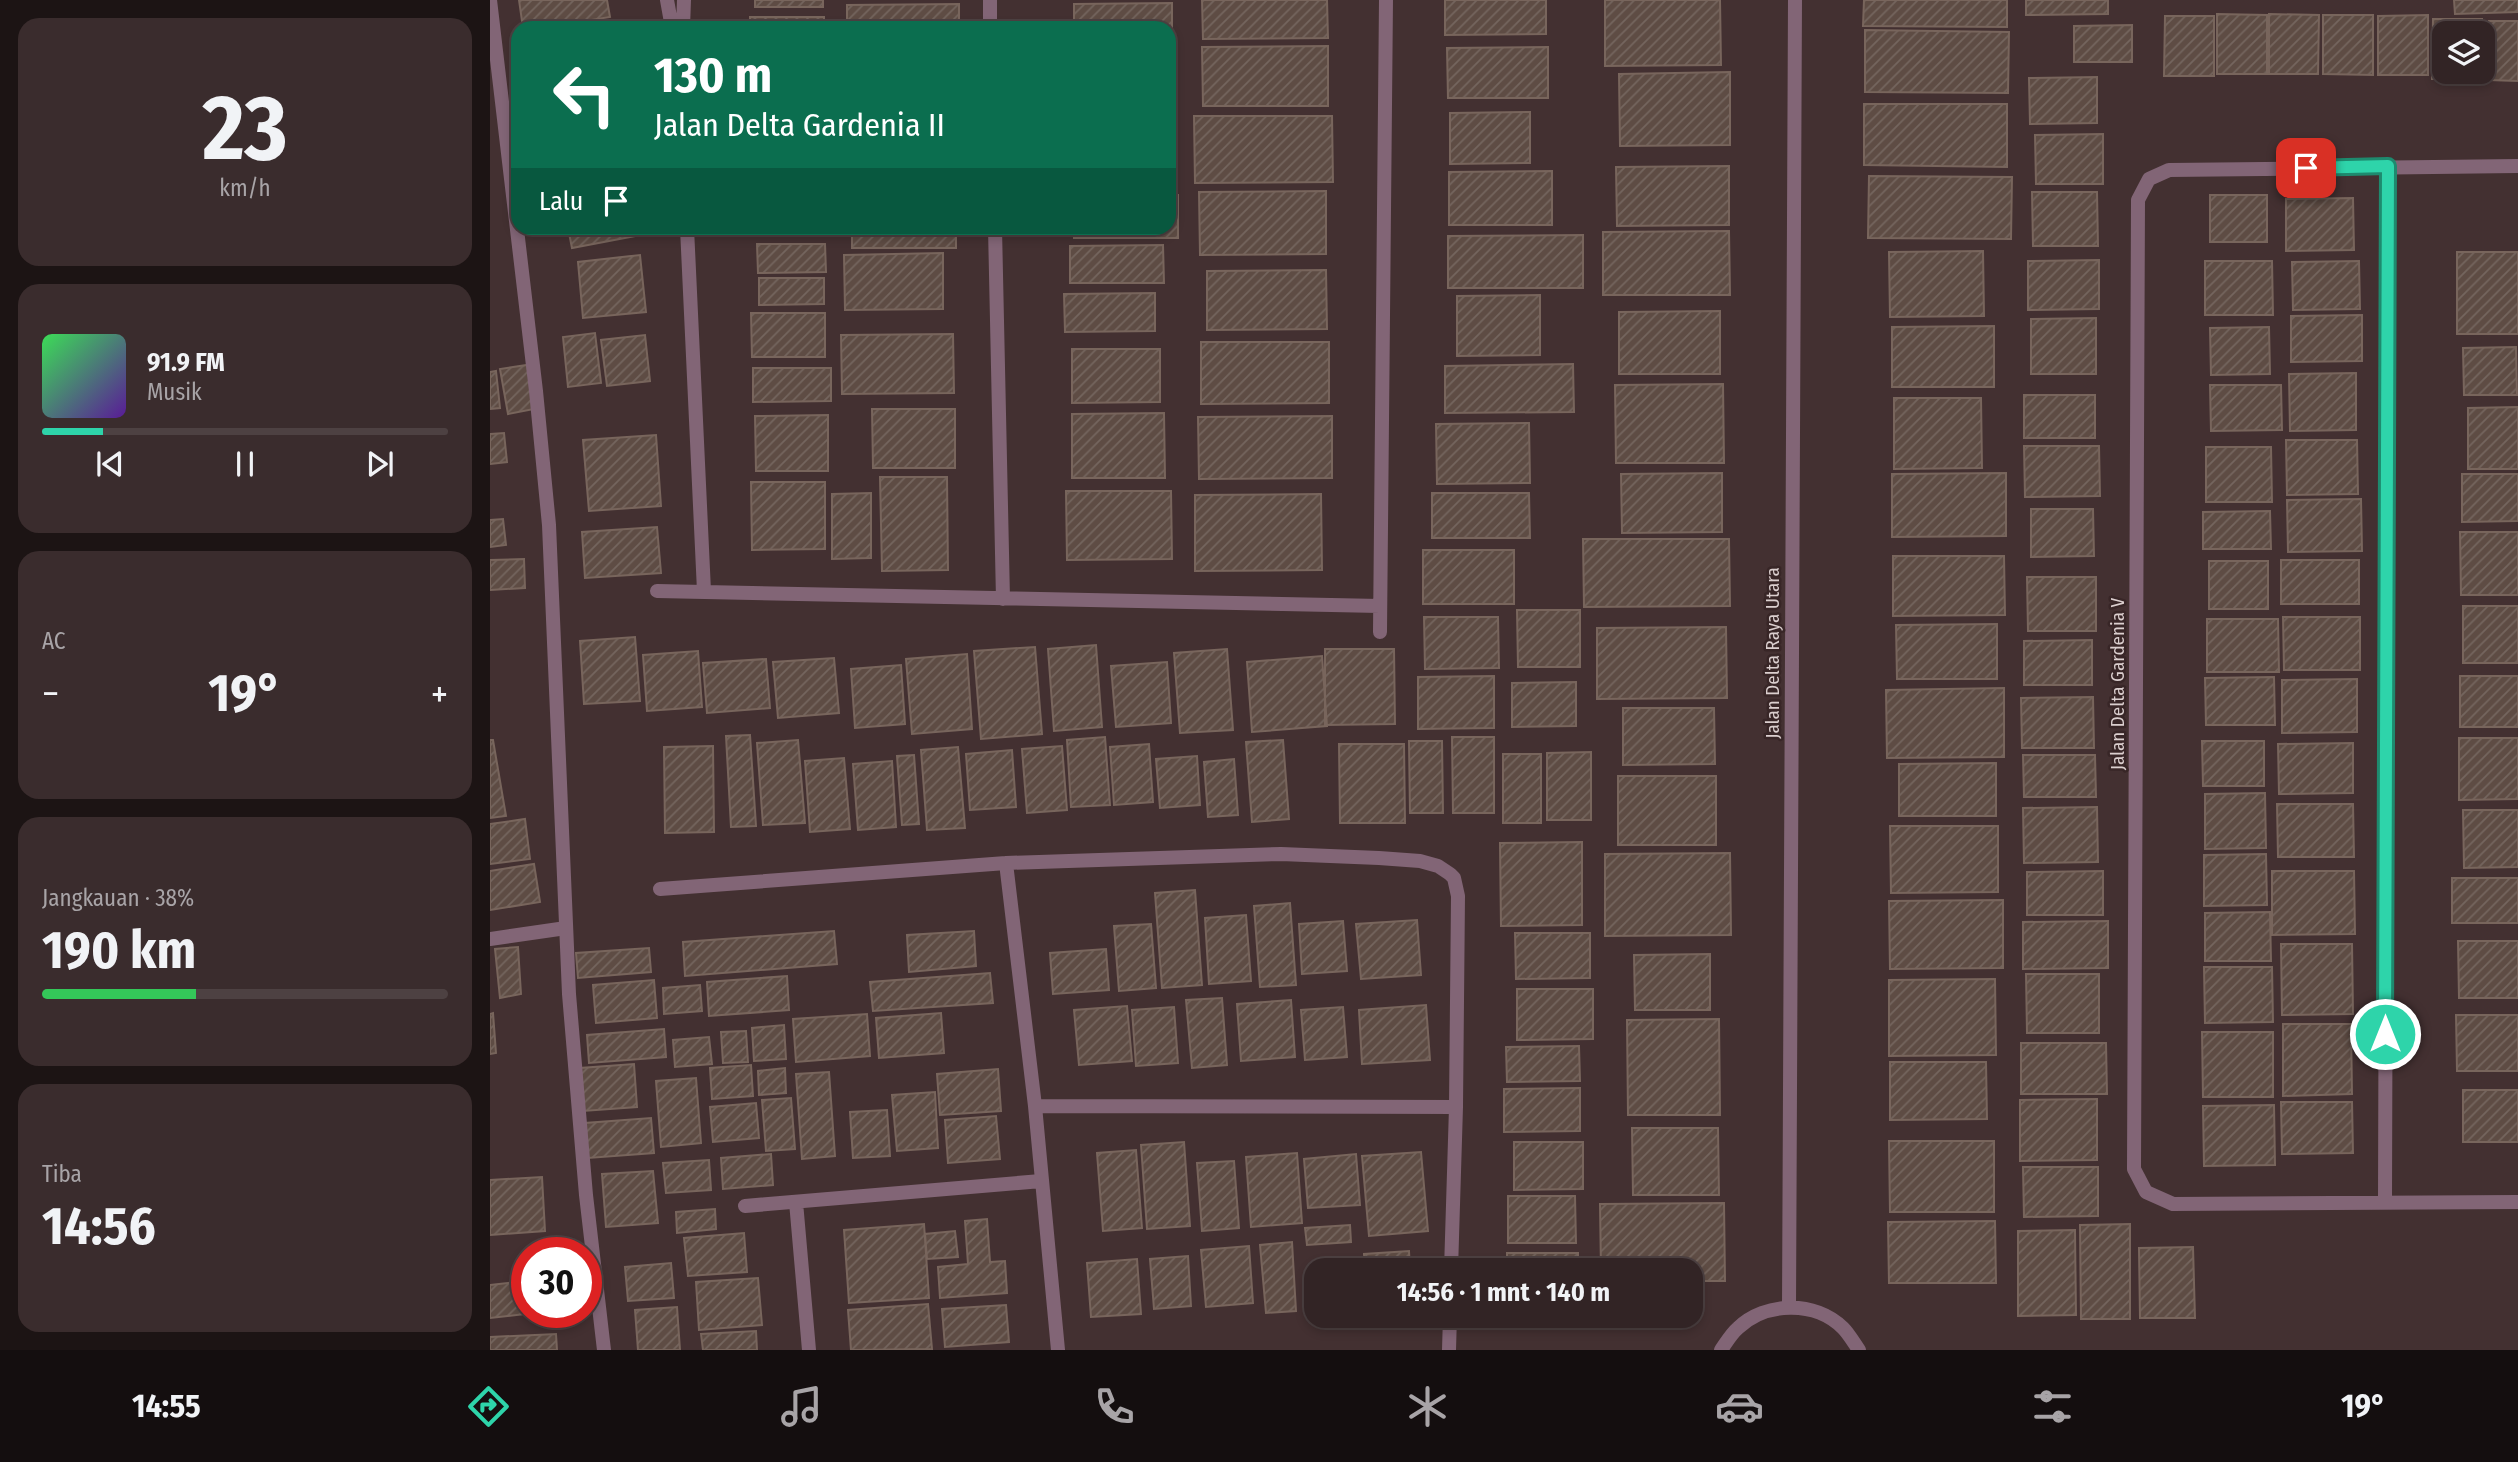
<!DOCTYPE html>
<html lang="id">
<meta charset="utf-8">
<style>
:root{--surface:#322425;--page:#3a2c2d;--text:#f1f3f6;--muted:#a8a4a7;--line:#4d4142;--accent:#2ed4aa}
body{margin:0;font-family:"Fira Sans Condensed",sans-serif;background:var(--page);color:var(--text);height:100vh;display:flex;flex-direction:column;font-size:26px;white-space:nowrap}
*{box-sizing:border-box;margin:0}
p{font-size:23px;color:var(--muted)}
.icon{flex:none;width:38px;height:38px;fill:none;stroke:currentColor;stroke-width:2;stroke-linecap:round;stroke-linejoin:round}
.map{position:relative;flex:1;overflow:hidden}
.side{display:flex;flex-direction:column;gap:18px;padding:18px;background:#1c1414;width:490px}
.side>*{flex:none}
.guide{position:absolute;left:21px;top:21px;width:665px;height:214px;border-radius:21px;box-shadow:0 4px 10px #0003,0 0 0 2px var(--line);background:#0b6e4f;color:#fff;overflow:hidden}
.fabs{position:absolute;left:1942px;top:21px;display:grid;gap:14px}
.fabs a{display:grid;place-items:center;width:63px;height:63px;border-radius:14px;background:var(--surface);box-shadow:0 4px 10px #0003,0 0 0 2px var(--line);font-size:35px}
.speed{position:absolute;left:21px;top:1237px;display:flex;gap:14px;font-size:35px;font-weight:700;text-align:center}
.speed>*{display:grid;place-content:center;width:91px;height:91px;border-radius:50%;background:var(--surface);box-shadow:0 4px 10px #0003,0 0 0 2px var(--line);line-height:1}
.speed .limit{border:10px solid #d22;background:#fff;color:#111}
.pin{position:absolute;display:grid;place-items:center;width:60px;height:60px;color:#fff;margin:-30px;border-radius:14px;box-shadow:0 4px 10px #0006}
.me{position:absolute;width:77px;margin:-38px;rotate:0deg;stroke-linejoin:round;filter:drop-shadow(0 0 5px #0008)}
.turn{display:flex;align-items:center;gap:24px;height:147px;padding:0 28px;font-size:32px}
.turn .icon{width:91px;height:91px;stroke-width:2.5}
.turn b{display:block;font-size:49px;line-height:60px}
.then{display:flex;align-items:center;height:66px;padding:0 28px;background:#0003;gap:14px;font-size:26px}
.big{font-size:52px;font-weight:700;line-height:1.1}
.side .card{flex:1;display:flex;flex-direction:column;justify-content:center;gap:10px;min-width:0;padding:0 24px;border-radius:21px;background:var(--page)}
.side .dial{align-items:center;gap:0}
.dial b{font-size:91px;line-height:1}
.song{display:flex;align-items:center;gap:21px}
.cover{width:84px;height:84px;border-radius:10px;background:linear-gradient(135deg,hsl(130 70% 55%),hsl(270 70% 35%))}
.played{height:7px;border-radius:4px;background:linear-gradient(90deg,var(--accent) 15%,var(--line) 15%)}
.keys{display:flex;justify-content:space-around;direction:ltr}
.heat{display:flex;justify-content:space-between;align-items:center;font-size:38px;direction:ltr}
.charge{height:10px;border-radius:5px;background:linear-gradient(90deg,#34c759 38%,var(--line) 0)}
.trip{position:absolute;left:814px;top:1258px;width:399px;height:70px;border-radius:21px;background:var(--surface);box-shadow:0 4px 10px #0003,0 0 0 2px var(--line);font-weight:700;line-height:70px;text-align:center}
.dock{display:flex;height:112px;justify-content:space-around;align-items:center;background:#140e0f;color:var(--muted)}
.dock .icon{width:49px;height:49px}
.dock .active{color:var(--accent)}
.dock b{font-size:32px;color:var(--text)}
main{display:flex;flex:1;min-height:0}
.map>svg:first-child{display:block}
</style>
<main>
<section class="side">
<div class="card dial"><b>23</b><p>km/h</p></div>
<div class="card">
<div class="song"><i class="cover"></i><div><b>91.9 FM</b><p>Musik</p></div></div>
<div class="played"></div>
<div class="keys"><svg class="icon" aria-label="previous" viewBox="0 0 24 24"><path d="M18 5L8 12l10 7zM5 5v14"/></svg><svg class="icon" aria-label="pause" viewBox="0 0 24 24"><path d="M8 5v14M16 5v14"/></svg><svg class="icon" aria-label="next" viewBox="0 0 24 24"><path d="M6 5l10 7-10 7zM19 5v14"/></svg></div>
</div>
<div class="card"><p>AC</p>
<div class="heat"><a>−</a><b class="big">19°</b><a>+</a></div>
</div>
<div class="card"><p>Jangkauan · 38%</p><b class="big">190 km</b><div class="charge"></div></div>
<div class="card"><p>Tiba</p><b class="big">14:56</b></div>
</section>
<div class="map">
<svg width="2028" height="1350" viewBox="0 0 2028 1350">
<defs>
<pattern id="building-hatch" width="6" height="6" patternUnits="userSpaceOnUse" patternTransform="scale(1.75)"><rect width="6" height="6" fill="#5e4c44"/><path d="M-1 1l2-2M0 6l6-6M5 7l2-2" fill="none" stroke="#74655e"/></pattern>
</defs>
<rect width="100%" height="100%" fill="#433031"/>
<!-- building -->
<path fill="url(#building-hatch)" stroke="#78655c" stroke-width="2" d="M29,0H117L120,17L70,25L71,28H33Z
M265,0H333V7H265Z
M712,0H837L838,38L713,39Z
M955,0H1056V34L955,35Z
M1115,0H1230L1231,65L1115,66Z
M1374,0H1517V27L1373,26Z
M1536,0H1618V14L1536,15Z
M1964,0H2028V12L1965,14Z
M682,3V60H679V28H584V4Z
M469,4V28H357V5Z
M1727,14L1777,15V74H1727Z
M1779,14L1829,15L1828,74H1779Z
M1833,15H1883V75L1833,74Z
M1938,15V75H1888V16Z
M1675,16H1724V76H1674Z
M260,17H334V28H260Z
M1943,19H1992V33H1955V72H1992V79H1942Z
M1999,21H2028V81L1999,80Z
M1642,25V62H1584V26Z
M1375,30L1519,32L1518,93L1375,92Z
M838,46V106H713L712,47Z
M1058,47V98H958L957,48Z
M1240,72V145L1130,146L1129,74Z
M1607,77V123L1540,124L1539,78Z
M1374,104H1517V167L1374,165Z
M1040,112V163L960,164V113Z
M704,116H842L843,182L705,183Z
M1613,134V184H1546L1545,135Z
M1239,166V225L1127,226L1126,167Z
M1062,171V225H959V172Z
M1379,176L1522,177L1521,239L1378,238Z
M836,191V254L710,255L709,192Z
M1542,192H1607L1608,246H1543Z
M679,195H688V238H584V228H679Z
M1720,195H1777V242H1720Z
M1863,198L1864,250L1796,251V199Z
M78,228H150L151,235L82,248Z
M265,228H336V231H265Z
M362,228H466V248H362Z
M1239,231L1240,295H1113V232Z
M1093,235V288H958V236Z
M267,244H335L336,272L268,273Z
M673,245L674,283H580V246Z
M1493,251L1494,316L1400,317L1399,252Z
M1967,252H2028V334H1967Z
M453,253V309L355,310L354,255Z
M150,255L156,312L93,318L88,262Z
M1609,260V309L1538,310V261Z
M1715,261H1782L1783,315H1715Z
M1869,261L1870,309L1803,310L1802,262Z
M836,270L837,329L717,330V271Z
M269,278H334V304L269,305Z
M665,293V331L575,332L574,294Z
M1050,295V355L967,356V296Z
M1230,311V374H1129V312Z
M261,313H335V357H262Z
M1872,315V361L1801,362V316Z
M1606,318V374H1541V319Z
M1504,326V387H1402V327Z
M1779,327L1780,374L1721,375L1720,328Z
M105,333L111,383L78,387L73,337Z
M463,334L464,393L352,394L351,335Z
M155,335L160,381L117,386L111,340Z
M711,342H839V403L711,404Z
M2026,347L2027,395H1974L1973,348Z
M582,349H670V402L582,403Z
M1083,364L1084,412L955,413V366Z
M37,365L44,409L18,414L10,369Z
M263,368H341V401L263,402Z
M6,371L10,408L0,409V372Z
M1866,373V430L1800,431L1799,374Z
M1233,384L1234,463H1126L1125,385Z
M1720,385H1791L1792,430L1721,431Z
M1534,395H1605V438H1534Z
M1404,398H1491L1492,468L1404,469Z
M2028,407V469H1978V408Z
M382,409H465V468H383Z
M674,413L675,478H582V414Z
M338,415V471H266L265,416Z
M842,416V478L709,479L708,417Z
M1039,423L1040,483L947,484L946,424Z
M14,433L17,462L0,464V434Z
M166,435L171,506L99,511L93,440Z
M1796,440H1867L1868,494L1797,495Z
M1534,446H1609L1610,496L1535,497Z
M1716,447H1781L1782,502H1716Z
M1232,473V532L1132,533L1131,474Z
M1516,473V536L1402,537V474Z
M1972,474H2028V521L1972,522Z
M390,477H457L458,570L392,571Z
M261,482H335V549L262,550Z
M576,491H681L682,559L577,560Z
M381,493V558L342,559V494Z
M942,493H1039L1040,538H942Z
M831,494L832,570L705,571V495Z
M1871,499L1872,551L1798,552L1797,500Z
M1541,509H1603L1604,556L1541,557Z
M1780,511L1781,549H1713V512Z
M13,519L16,545L0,547V520Z
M167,527L171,573L95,578L92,532Z
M1970,532H2028V595H1971Z
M1093,539H1239L1240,606L1094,607Z
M933,550H1024V604H933Z
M1403,556H1514L1515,615L1403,616Z
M34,559L35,588L0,590V560Z
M1791,560H1869V604H1791Z
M1719,561H1778V609H1719Z
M1537,577H1606V631H1538Z
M1973,606H2028V663H1973Z
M1027,610H1090V667H1028Z
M934,617H1008L1009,668L935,669Z
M1793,617H1870V670H1794Z
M1717,619H1788L1789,672H1717Z
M1507,624V679H1407L1406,625Z
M1236,627L1237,698L1107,699V628Z
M145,637L150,701L94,704L90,641Z
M1602,640V685H1534V641Z
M606,645L612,727L564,731L558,649Z
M545,647L552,734L491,739L484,651Z
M737,649L743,730L690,733L684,653Z
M835,649H904L905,724L835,725Z
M208,651L212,707L157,711L153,655Z
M477,654L482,729L422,734L416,659Z
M832,656L837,726L762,732L757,662Z
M344,658L349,713L288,718L283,662Z
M276,659L280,708L217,713L213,663Z
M677,662L681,723L626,727L621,666Z
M411,665L415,724L365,728L361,669Z
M1004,676V728L928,729V677Z
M1970,676H2028V727H1970Z
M1784,677L1785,725H1716L1715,678Z
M1867,679V732L1792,733V680Z
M1086,682V726L1022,727V683Z
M1514,688V757L1397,758L1396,690Z
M1603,697L1604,748H1532L1531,698Z
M1133,708H1224L1225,764L1133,765Z
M260,735L266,826L241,827L236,736Z
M615,737L620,805L581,807L577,740Z
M962,737H1004V813H963Z
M1969,738H2028V799L1969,800Z
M0,740H3L16,816L0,818Z
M308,740L315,823L273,825L267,743Z
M793,740L799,819L762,822L756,742Z
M919,741H952L953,813H920Z
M1712,741H1774V786H1713Z
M1863,743V793L1789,794L1788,744Z
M659,744L663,802L624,805L620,747Z
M849,744H914L915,823H850Z
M223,746L224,832L175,833L174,747Z
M572,746L577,810L537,813L532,749Z
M468,747L475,828L437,830L431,750Z
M522,750L526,807L480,810L476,754Z
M1101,752V820H1057V753Z
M1013,754H1051V823H1013Z
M424,755L429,824L412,825L407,756Z
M1533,755H1605L1606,797H1534Z
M707,756L710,805L670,808L666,759Z
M354,758L360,829L320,832L315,761Z
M744,759L748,815L718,817L714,762Z
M402,761L406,827L368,830L363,764Z
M1506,763V816H1409V764Z
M1128,776H1226V845H1128Z
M1775,793L1776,848L1715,849V794Z
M1787,804H1863L1864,857H1788Z
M1607,807L1608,862L1534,863L1533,808Z
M1973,810H2028V867L1974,868Z
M35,819L40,859L0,864V824Z
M1400,826H1508V892L1401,893Z
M1092,842V925L1011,926L1010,843Z
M1240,853L1241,935L1115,936V854Z
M1776,854L1777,905L1714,906V855Z
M44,864L50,902L0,910V871Z
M1613,871V915H1537V872Z
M1782,871H1864L1865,934L1782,935Z
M1962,878H2028V923H1962Z
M705,890L712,985L672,988L665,893Z
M1513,900V968L1400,969L1399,901Z
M800,903L806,985L770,987L764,906Z
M1780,912L1781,961H1715V913Z
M756,915L761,981L719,984L715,918Z
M927,920L931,975L871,979L866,924Z
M853,921L857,971L812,974L809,924Z
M1618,921V968L1533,969V922Z
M661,924L666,988L629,991L624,926Z
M344,931L347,964L195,976L193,942Z
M484,931L486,966L419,972L417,935Z
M1025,933H1100V978L1026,979Z
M1968,941H2028V998H1969Z
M1791,944H1862L1863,1014L1792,1015Z
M28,947L31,994L10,998L5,949Z
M159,948L161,972L88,978L86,953Z
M616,949L619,990L563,994L560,953Z
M1220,954V1010H1145L1144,955Z
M1714,967H1782L1783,1022L1715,1023Z
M500,973L503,1003L383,1011L380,982Z
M1536,974H1609V1033H1537Z
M297,976L299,1010L219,1016L217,982Z
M1505,979L1506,1055L1399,1056V980Z
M164,980L167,1018L106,1023L103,985Z
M210,985L212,1011L174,1014L173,988Z
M1027,989H1103V1039L1027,1040Z
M732,998L737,1065L702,1068L696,1000Z
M801,1000L805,1057L751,1061L747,1004Z
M936,1005L940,1060L872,1064L869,1010Z
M637,1006L642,1061L589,1065L584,1010Z
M684,1007L688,1063L646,1066L642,1010Z
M853,1007L857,1057L815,1060L811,1010Z
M3,1013L6,1053L0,1054V1014Z
M451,1013L454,1053L389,1058L386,1018Z
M377,1014L380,1056L306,1062L303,1019Z
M1966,1015H2028V1071H1967Z
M1229,1019L1230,1115H1138L1137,1020Z
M1793,1024H1861L1862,1094L1793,1096Z
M294,1025L296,1059L264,1061L262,1028Z
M174,1029L176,1057L99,1063L97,1035Z
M256,1031L258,1062L233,1063L231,1032Z
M1712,1032H1783V1097H1713Z
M219,1037L222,1064L185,1067L183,1040Z
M1531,1043H1616L1617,1094H1531Z
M1089,1046L1090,1081L1017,1082L1016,1047Z
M1400,1062H1496L1497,1119L1400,1120Z
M144,1064L147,1107L93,1111L90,1068Z
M261,1065L263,1096L222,1099L220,1068Z
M295,1068L296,1093L269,1095L268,1071Z
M508,1069L511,1111L450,1115L447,1074Z
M339,1072L345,1156L312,1159L306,1074Z
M206,1078L211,1143L171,1147L166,1081Z
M1090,1088V1131L1014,1132V1089Z
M1973,1090H2028V1142H1973Z
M445,1092L448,1148L407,1151L402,1095Z
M301,1098L305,1149L276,1151L272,1100Z
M1607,1099V1160L1530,1161V1100Z
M1791,1102H1862L1863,1153L1792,1154Z
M266,1103L269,1138L223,1142L220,1107Z
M1784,1105L1785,1165L1714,1166L1713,1106Z
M397,1110L400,1156L363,1158L360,1112Z
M506,1116L510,1159L458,1163L455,1120Z
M161,1118L164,1153L98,1158L95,1123Z
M1142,1128H1228L1229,1195H1143Z
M1399,1141H1504V1212H1400Z
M694,1142L700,1226L657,1229L651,1145Z
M1024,1142H1093V1189L1024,1190Z
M646,1150L652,1228L613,1231L607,1153Z
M931,1152L938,1231L879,1236L872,1156Z
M807,1153L812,1223L761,1227L756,1157Z
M281,1154L283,1185L233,1189L231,1158Z
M866,1154L870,1205L818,1208L814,1159Z
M219,1160L221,1190L176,1193L173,1163Z
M744,1161L749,1228L712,1231L707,1163Z
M1533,1167H1608V1216L1534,1217Z
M163,1171L168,1223L116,1227L112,1174Z
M52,1177L55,1231L0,1235V1180Z
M1018,1196H1085L1086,1243H1018Z
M1234,1203L1235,1281H1200V1270H1111L1110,1204Z
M225,1209L226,1229L187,1233L186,1212Z
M497,1219L500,1262L515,1261L517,1293L450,1298L448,1267L478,1264L475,1221Z
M1505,1221L1506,1283H1399L1398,1222Z
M434,1224L439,1298L359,1303L354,1230Z
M1640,1224V1319H1591L1590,1225Z
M860,1225L861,1242L817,1245L815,1228Z
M1585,1230L1586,1315L1528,1316V1231Z
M465,1231L468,1257L437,1259L435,1234Z
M254,1233L257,1272L198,1276L194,1238Z
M802,1242L806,1311L776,1313L770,1245Z
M759,1246L763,1303L716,1307L711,1250Z
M1703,1247L1705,1318H1650L1649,1248Z
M919,1251L920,1270H875L874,1254Z
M1017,1253H1088V1270H1017Z
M698,1256L701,1306L664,1309L660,1259Z
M647,1259L651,1314L601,1317L597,1263Z
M181,1263L184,1298L138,1301L135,1267Z
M866,1265V1270H826V1307H822L819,1269Z
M268,1278L272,1325L209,1330L206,1282Z
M37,1281V1312H53L0,1318V1285Z
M438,1304L442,1349L361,1350L358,1310Z
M516,1305L519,1342L455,1347L452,1309Z
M187,1307L190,1350H148L145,1310Z
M878,1316H924V1320L878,1324Z
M1017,1316H1088V1324H1017Z
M266,1331L267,1350H213L211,1334Z
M66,1334L67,1350H0V1337Z"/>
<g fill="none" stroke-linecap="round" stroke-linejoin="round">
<!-- lane -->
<path stroke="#826576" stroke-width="14" d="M0,939L76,928"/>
<!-- street -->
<path stroke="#826576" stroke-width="14" d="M0,0L46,391L59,525L79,994L96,1195L114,1350
M177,0L182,28
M500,0V28
M193,28L194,0
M2028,166L1679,170L1659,179L1648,200L1644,1169L1656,1192L1683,1204L2028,1202
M197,228L214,591
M505,228L513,599
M167,591L890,606
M890,632L896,0
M516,863L545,1106L568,1350
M170,889L516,863L791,854L889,858L930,861L948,866L960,874L964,878L968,896L966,1107L961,1270
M545,1106L966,1107
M306,1202L319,1350
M1895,1202L1898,166
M255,1206L551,1181
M1299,1307L1305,0
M959,1350L960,1316
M1231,1350C1236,1343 1241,1334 1248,1328C1275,1302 1325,1300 1353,1328C1359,1334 1364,1343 1369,1350"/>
</g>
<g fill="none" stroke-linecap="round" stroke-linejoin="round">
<!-- route casing -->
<g stroke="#1e8a6e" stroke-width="18">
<path id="route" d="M1816,168L1898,166L1895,1034"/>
</g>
<!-- route -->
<use href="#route" stroke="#2ed4aa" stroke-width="12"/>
</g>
<g text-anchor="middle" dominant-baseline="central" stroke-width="5" stroke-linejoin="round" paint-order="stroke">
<!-- street labels -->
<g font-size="19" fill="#dbcfcf" stroke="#382627">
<text transform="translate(1282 653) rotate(-90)">Jalan Delta Raya Utara</text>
<text transform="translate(1627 684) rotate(-90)">Jalan Delta Gardenia V</text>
</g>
</g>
</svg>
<div class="fabs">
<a><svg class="icon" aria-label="layers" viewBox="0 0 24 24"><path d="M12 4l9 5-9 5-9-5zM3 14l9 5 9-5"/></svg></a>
</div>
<div class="speed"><div class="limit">30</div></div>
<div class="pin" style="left:1816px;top:168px;background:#d93025"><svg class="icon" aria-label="arrive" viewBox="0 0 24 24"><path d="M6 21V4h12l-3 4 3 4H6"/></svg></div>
<svg class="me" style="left:1895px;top:1034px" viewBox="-20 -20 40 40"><circle r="17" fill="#2ed4aa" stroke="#fff" stroke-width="3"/><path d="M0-11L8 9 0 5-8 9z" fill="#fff"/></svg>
<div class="trip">14:56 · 1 mnt · 140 m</div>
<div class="guide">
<div class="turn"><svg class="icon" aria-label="left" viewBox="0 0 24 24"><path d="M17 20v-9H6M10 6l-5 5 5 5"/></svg><div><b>130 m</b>Jalan Delta Gardenia II</div></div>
<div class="then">Lalu<svg class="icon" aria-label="arrive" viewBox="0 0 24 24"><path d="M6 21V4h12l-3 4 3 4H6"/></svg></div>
</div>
</div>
</main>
<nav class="dock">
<b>14:55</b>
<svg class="icon active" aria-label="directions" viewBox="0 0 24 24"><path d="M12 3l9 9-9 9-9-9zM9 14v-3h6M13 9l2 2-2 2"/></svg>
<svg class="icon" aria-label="music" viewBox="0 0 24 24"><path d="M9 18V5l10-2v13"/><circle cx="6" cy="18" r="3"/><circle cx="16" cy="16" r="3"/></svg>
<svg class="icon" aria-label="phone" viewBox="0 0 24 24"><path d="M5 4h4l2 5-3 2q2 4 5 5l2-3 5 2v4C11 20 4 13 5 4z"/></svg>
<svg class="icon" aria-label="climate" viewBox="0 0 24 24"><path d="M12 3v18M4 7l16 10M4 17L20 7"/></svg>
<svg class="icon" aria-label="car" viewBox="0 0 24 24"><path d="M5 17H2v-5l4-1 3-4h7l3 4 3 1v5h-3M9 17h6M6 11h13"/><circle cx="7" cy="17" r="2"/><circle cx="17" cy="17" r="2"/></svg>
<svg class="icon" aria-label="filters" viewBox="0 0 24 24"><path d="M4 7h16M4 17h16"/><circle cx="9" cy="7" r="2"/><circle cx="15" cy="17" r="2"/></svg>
<b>19°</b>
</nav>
